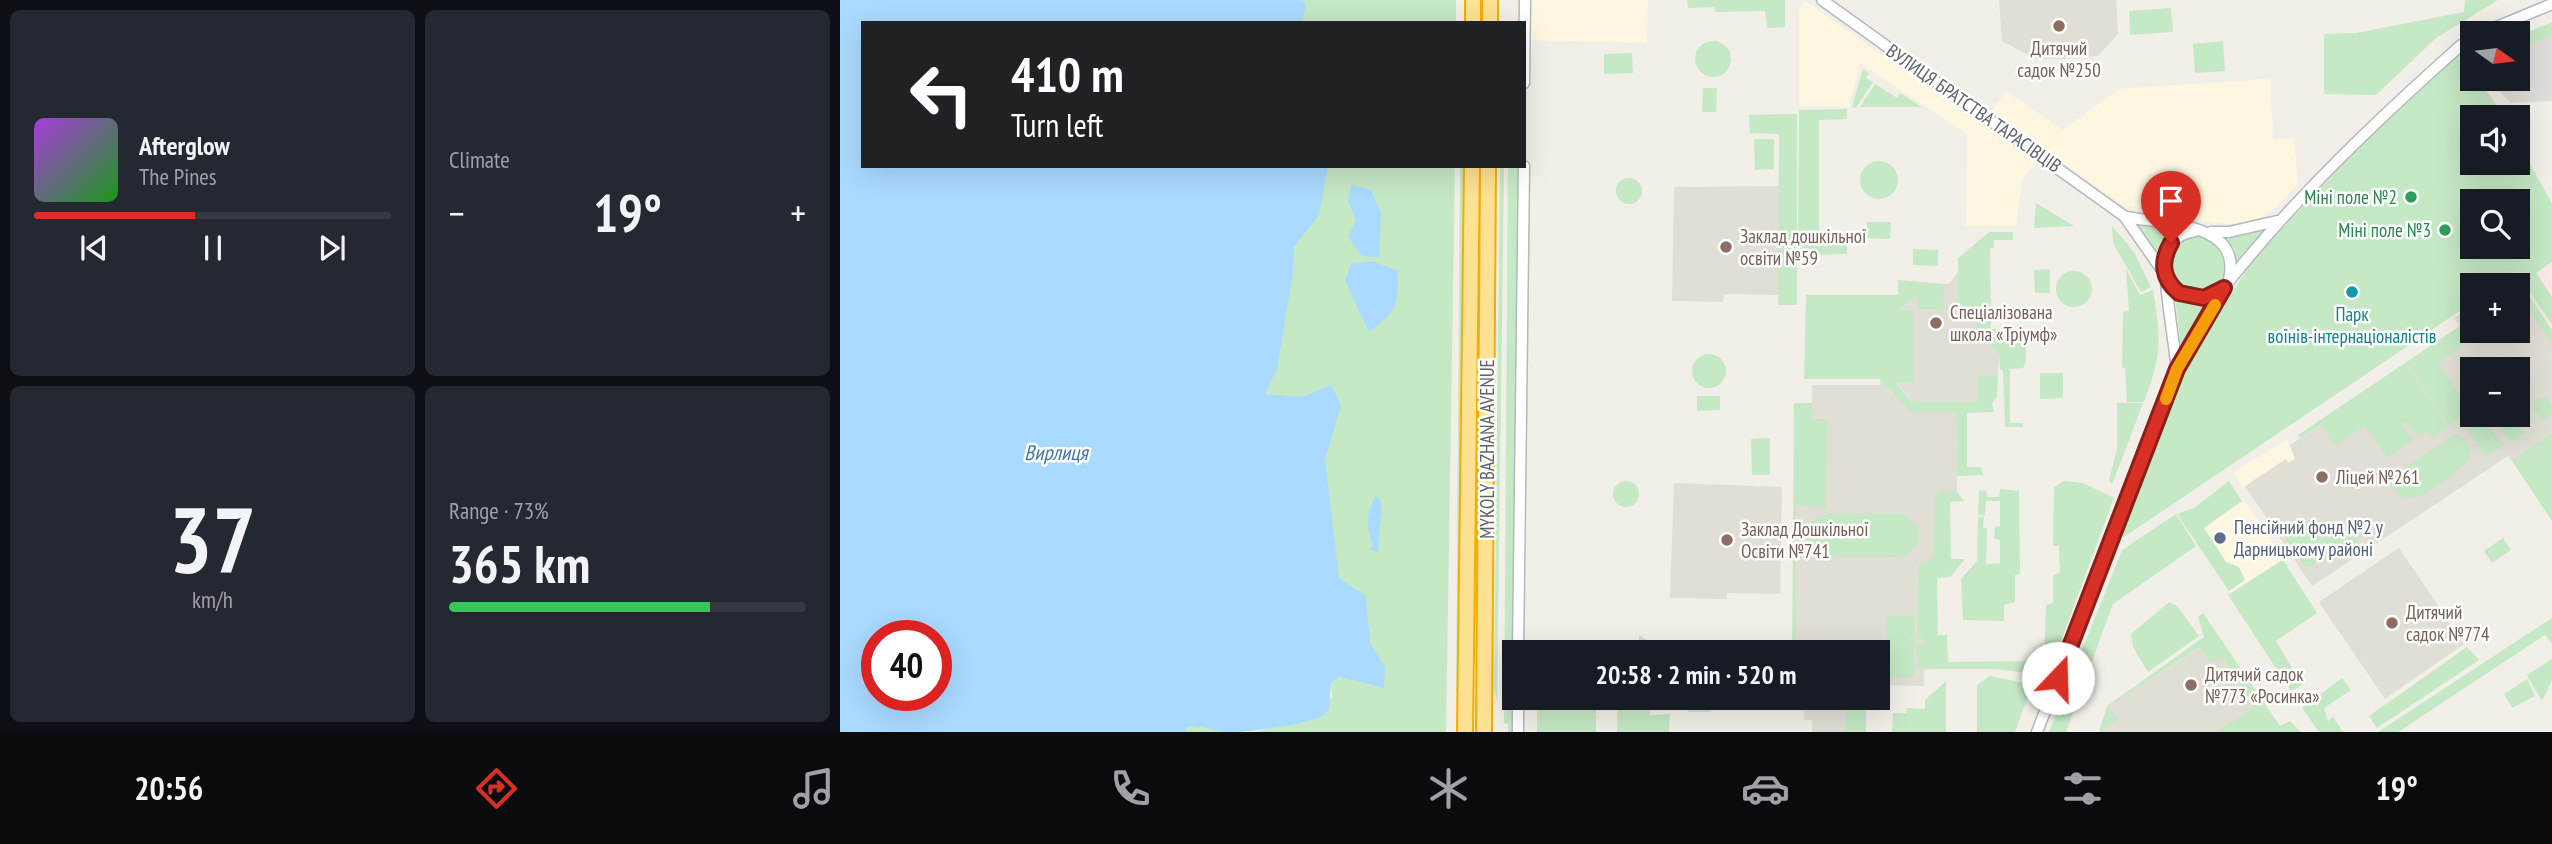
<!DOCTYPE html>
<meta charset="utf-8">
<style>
:root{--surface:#171b24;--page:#242831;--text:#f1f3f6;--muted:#9ea1a6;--line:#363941;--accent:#d93025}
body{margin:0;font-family:"PT Sans Narrow",sans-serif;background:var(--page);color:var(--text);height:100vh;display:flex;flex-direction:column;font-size:26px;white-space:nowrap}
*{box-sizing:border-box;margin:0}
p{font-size:23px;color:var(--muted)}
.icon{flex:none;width:38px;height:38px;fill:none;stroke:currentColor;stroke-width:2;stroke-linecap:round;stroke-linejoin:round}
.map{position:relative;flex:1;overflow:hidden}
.panel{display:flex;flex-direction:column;gap:10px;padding:10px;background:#0d0f14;width:840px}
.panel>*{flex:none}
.top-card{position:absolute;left:21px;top:21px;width:665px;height:147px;border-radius:0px;box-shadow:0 7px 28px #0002;background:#202124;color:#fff;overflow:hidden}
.needle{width:46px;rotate:104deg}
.controls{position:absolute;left:1620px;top:21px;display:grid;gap:14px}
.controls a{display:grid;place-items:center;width:70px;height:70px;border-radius:0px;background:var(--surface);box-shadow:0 7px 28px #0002;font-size:35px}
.speed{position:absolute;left:21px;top:620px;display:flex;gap:14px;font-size:35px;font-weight:700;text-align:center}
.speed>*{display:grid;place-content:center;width:91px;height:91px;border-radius:50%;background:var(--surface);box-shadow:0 7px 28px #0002;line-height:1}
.speed .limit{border:10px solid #d22;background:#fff;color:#111}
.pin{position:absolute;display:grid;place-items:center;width:60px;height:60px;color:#fff;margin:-72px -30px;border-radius:50% 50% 50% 0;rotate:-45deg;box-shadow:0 0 7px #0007}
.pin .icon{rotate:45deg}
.me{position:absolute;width:77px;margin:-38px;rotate:21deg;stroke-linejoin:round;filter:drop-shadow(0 0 5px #0008)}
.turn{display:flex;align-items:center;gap:24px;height:147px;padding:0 35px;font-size:32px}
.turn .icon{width:91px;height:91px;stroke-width:2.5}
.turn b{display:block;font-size:49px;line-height:60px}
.big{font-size:52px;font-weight:700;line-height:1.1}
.panel .card{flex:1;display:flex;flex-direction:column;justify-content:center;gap:10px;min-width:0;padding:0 24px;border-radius:10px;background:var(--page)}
.panel .dial{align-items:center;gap:0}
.dial b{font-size:91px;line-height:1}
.song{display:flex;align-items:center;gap:21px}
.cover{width:84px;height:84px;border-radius:10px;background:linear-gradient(135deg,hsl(280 70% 55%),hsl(120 70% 35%))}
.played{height:7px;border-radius:4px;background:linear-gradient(90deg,var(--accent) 45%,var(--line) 45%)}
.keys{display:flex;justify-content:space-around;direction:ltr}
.heat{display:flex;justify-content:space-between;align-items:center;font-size:38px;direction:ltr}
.charge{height:10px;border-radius:5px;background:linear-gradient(90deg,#34c759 73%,var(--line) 0)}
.panel .tiles{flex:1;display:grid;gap:10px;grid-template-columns:repeat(2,1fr)}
.trip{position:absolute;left:662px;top:640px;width:388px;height:70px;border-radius:0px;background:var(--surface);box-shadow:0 7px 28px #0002;font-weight:700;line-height:70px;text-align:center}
.tab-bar{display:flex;height:112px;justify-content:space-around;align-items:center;background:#090b0e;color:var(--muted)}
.tab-bar .icon{width:49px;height:49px}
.tab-bar .current{color:var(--accent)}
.tab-bar b{font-size:32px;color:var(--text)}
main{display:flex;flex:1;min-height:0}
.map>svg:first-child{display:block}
</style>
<main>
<section class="panel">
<div class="tiles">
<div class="card">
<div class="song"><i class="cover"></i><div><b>Afterglow</b><p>The Pines</p></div></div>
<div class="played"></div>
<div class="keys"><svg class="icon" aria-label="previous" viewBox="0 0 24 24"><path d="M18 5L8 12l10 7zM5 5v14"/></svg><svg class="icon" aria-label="pause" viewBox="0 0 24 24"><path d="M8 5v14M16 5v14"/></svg><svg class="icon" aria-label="next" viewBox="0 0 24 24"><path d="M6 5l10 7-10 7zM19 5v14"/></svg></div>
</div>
<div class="card"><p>Climate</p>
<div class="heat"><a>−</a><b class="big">19°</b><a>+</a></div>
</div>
<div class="card dial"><b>37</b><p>km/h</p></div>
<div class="card"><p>Range · 73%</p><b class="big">365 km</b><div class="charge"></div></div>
</div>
</section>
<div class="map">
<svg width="1712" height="732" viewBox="0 0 1712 732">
<rect width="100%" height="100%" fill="#f1efe8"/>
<!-- commercial -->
<path fill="#fef7e0" d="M688,0H808L807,43L688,40Z
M964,0L1195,163L1182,180L1176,226H1126L1127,134L1020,63L1009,107L959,106V11Z
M1430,79L1433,139L1454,138L1458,184L1435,208L1421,217L1403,222L1386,224L1351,219L1290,206L1288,209L1151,112L1166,91L1223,130L1279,89Z
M1447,439L1455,459L1448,463L1445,459L1403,488L1394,472Z
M1403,498L1443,559L1391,592L1351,534Z"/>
<!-- industrial -->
<path fill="#e0deda" d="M1712,30V101L1671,103L1659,91L1658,79H1678V43Z"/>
<!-- education -->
<path fill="#e1ded6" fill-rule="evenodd" d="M1159,0H1276L1278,34L1258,56L1198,60L1162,41Z
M939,186L938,295L884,294L883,302L832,301L834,187Z
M1128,259H1136L1137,333L1159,353L1157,397L1138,403L1072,401L1056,382V312L1093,284H1109Z
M1675,278L1712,334V437L1674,463L1668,456L1472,586L1405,486L1446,459L1448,463L1455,459L1450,445L1590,354L1621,328L1614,318L1633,305V331H1678V285H1663ZM1633,369H1678V415H1633Z
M972,385H1047L1070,412H1116L1117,492H1100V559L1090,566L1093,669L1084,670V686L1038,685V653H956V505L962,504L958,419H972Z
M834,483L942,487L940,594L887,593V599L830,598Z
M1559,548L1624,644L1545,699L1479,602Z
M1361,647L1382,657L1414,707L1376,732H1263L1262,729L1276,720L1268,706Z
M964,698H1006V732H972V720H964Z"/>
<!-- medical -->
<path fill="#fce8e6" d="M1712,255V330L1676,275Z"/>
<!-- green -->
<path fill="#c5e8c5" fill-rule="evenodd" d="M455,0H616V23H457Z
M847,0H945V27L927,28L925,11L875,12L874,7L848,8Z
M1625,0H1658L1596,38L1536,95L1484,94V34L1516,33L1624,12Z
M1331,8L1333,32L1290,35L1289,11Z
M1712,22V36L1678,49V36Z
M1383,41L1385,71L1355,73L1353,44Z
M855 59a18 18 0 1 1 36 0a18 18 0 1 1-36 0Z
M792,53L793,73L764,74V54Z
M1620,54L1633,72V79H1638L1665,117H1633V163H1678V141L1712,204V262L1696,273L1712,297V324L1675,272L1657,285H1633V302L1284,537L1281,535L1346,367L1412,261L1521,145ZM1633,201H1678V247H1633Z
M1023,69L1029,73L1026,78L1033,82L1016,108L1012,107Z
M1035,84L1057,98L1060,93L1082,107H1020Z
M863,88H877L876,112H862Z
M1007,109V119L979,120V242H1007V254L958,255L959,110Z
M957,114V305H938L939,134L910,133L909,115Z
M914,139H934V169L915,170Z
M1020 180a19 19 0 1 1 38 0a19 19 0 1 1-38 0Z
M485,166H615L606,732H416L457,722L492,698L491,683L499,677L543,688L497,672L402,732H345L462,397L434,398L425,394L450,248Z
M620,166H625L619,683L616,694Z
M660,166H664L657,701L654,689Z
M668,166H679L675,732H668V724L664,723Z
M776 191a13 13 0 1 1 26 0a13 13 0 1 1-26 0Z
M1196,203L1234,226L1194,228Z
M1027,222H1051L1050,239L1027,238Z
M1294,223L1341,231L1323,247L1319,258Z
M1272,226L1294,252L1311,287L1301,292L1273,243Z
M1426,228L1396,263L1395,250L1385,237Z
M1149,232H1173V240H1154V248H1150L1151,329H1161L1162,335L1186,334V361L1183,368L1170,369V423H1183L1182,427H1165L1163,371L1160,369L1159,353L1137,333L1136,309H1118V258Z
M1329 265a29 29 0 1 1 58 0a29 29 0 1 1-58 0Z
M1073,249L1098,250V266L1073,265Z
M1210,269V293H1195L1194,270Z
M1286,269L1300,295L1313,290C1321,340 1322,354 1304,402H1287L1285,368L1282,367L1283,312L1289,311Z
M1216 289a18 18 0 1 1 36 0a18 18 0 1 1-36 0Z
M1675,278H1678L1712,330V345L1685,303L1689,299Z
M1058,280L1104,284L1103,309H1078L1077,296L1057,311H1074V382L1056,383L1071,401L1138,402V376H1157V397L1152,403L1154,412L1127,413V467H1141L1143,475L1117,476L1116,412H1070L1047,386H1041L1040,379H964L966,295H1058Z
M1335,296L1349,304L1372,300L1341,348Z
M1620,326L1629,341L1598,363L1630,411L1609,426L1571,368L1583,360L1569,368L1608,427L1591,438L1587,431L1578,437L1567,422L1563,425L1573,440L1547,458L1525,426L1495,446L1481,425L1460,438L1458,435Z
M852 371a17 17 0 1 1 34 0a17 17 0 1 1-34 0Z
M1200,373H1223V398L1200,399Z
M1705,395L1712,407V414L1702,421L1691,404Z
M857,396H880V410L857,411Z
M954,403H972V419H987L986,508L956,505V653H952Z
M1277,403H1303L1272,485L1269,480L1277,449Z
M1651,415H1672L1664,422L1668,428L1679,422L1685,432L1677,439L1669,441Z
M1640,417L1665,445L1646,456L1627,430L1626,425Z
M1712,433V521L1672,461Z
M1615,434L1622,437L1631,448L1628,462C1612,474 1567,518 1554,487L1560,471Z
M930,438V475H912L911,439Z
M1224,481L1243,483L1274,498L1210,670L1204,668L1206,605L1213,603V575L1220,573L1219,546H1213L1214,487Z
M1389,481L1402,501L1364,528L1386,562L1399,567L1405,580L1389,591L1337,514L1354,508Z
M773 494a13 13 0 1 1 26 0a13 13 0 1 1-26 0Z
M1160,489L1179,491L1180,574L1175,575V602L1164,605V621L1123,620L1121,579L1137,561L1138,517H1144L1143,528H1147L1146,564L1160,563V540L1154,539L1155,527L1160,526V501H1146L1145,516L1138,515L1139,490L1146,491L1147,497H1159Z
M1100,492H1117L1124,501L1110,502L1111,559H1125L1110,577L1097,578L1098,635H1107L1108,662L1196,661V674L1155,669H1077L1076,646L1085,645L1082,639L1077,638L1079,564L1088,562L1094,553L1095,498Z
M989,513L1063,514L1079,527C1080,542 1076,549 1064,557L981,556C964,549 965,535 972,521Z
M1336,514L1356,546L1273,604L1226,732H1209L1282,550Z
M1464,520L1481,541L1506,525L1519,545L1505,554L1498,546L1467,569L1443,534Z
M915,524L934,525V538L914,539Z
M1663,538L1671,550L1652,563L1644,551Z
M1443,560L1477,613L1436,641L1462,685L1451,691L1388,595Z
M1329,602L1337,606L1359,636L1308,672L1293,647L1291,634Z
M1363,613L1440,726L1450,721L1461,732H1376L1414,707L1382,657L1371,664L1360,647L1269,706L1277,720L1262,729L1263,732H1259L1267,706L1364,637L1358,617Z
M1047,616H1075L1074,677L1038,678V653H1019L1047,651Z
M1712,618V644L1705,635L1558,732H1538Z
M799,635L811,642V653H749V648L799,647Z
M1627,647L1639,660L1537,728L1529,716Z
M1712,659V680L1702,701L1687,675Z
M1150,676L1192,685L1175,732H1137V685Z
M1502,678L1511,690L1484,708L1488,721L1493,717L1503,732H1479L1462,708Z
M1687,679L1695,696L1672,708L1664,694Z
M1106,681V732H1052L1053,713H1066L1067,708L1085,709V700Z
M697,698H756V732H697Z
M778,698H810V715L830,714L829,732H777Z
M848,698H871V712H848Z
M1006,698H1026V732H1006Z"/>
<!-- water -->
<path fill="#aadaff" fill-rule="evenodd" d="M0,0H462L466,5L462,23H23V166H488L479,215L454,247L453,272L437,369L425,394L462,397L491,385L501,405L485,460L499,578L526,596L530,643L545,667L544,688L499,677L491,683L489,709L484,715C462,726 411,732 387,732C373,730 362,726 348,726L345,732H0ZM37,635H96V695H37Z
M511,185L531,190L541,213L539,257L522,256L508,237L516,220L508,201Z
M532,261L557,270C560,304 556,312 529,332L505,281L511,264Z
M536,496L542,502L538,552L530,550L533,544C526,529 526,509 536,496Z"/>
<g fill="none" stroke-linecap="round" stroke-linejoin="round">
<!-- minor casing -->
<g stroke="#b5b8bc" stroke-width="13">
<path id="minor" d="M982,0L1284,216L1324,273
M1642,33L1712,4
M684,83L685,0
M1286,217C1323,224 1403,222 1389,279
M1371,232H1389L1437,221
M1327,280C1341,300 1361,304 1380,290
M1389,281C1458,195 1537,120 1620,46L1633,38
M1337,369C1335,349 1321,265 1326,253C1331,240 1342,233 1355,231
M678,653L684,166
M678,732V698
M1197,732L1337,369L1385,288"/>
</g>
<!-- highway casing -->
<g stroke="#f9ab00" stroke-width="18">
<path id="highway" d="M633,23V0
M650,23V0
M625,732L632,166
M644,732L648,166"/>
</g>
<!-- minor -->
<use href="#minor" stroke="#fff" stroke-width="10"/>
<!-- highway -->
<use href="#highway" stroke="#fde293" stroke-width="14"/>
</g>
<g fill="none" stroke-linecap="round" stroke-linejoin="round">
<!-- route casing -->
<g stroke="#8d1f18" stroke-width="18">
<path id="route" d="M1218,678L1337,369L1384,288L1364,298L1339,293C1322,279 1320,262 1331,243"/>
</g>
<!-- route -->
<use href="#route" stroke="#d93025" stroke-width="12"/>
<!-- slow -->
<path stroke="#f59e0b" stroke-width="12" d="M1326,399L1337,369L1375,305"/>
</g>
<!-- markers -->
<g fill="#8d6e63" stroke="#fff" stroke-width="2.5">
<circle cx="1219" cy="26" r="7"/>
<circle cx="886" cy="247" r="7"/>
<circle cx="1096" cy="323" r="7"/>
<circle cx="1482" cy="477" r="7"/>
<circle cx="887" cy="540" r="7"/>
<circle cx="1552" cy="623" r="7"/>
<circle cx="1351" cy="685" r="7"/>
</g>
<g fill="#2e9e5b" stroke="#fff" stroke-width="2.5">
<circle cx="1571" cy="197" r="7"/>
<circle cx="1605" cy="230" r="7"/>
</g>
<circle fill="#0f9aa8" stroke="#fff" stroke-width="2.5" cx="1512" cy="292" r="7"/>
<circle fill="#5c6f8a" stroke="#fff" stroke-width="2.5" cx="1380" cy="538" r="7"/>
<g text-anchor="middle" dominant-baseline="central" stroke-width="5" stroke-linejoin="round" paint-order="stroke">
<!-- education labels -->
<g font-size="19" fill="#785e54" stroke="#fff" text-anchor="start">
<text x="1219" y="48" text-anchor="middle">Дитячий<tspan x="1219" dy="22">садок №250</tspan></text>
<text x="900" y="236">Заклад дошкільної<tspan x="900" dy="22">освіти №59</tspan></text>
<text x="1110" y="312">Спеціалізована<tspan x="1110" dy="22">школа «Тріумф»</tspan></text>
<text x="1496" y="477">Ліцей №261</text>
<text x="901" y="529">Заклад Дошкільної<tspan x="901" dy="22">Освіти №741</tspan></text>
<text x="1566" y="612">Дитячий<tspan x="1566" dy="22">садок №774</tspan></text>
<text x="1365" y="674">Дитячий садок<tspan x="1365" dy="22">№773 «Росинка»</tspan></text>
</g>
<!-- street labels -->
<g font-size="19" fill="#5f6368" stroke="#fff">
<text transform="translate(1134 108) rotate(35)">ВУЛИЦЯ БРАТСТВА ТАРАСІВЦІВ</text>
<text transform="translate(647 449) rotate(-90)">MYKOLY BAZHANA AVENUE</text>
</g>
<!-- leisure labels -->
<g font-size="19" fill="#27864d" stroke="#fff" text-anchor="end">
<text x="1557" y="197">Міні поле №2</text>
<text x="1591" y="230">Міні поле №3</text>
</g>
<!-- culture labels -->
<g font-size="19" fill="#0d838f" stroke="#fff">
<text x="1512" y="314">Парк<tspan x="1512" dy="22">воїнів-інтернаціоналістів</tspan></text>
</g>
<!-- service labels -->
<g font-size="19" fill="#4e5e75" stroke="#fff" text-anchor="start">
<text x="1394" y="527">Пенсійний фонд №2 у<tspan x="1394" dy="22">Дарницькому районі</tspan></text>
</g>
<!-- water labels -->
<g font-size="21" font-style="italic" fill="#4174aa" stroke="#fff">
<text x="216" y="452">Вирлиця</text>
</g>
</g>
</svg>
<div class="controls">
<a><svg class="needle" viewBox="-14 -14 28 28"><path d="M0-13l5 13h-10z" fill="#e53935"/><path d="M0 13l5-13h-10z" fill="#9ea1a6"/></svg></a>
<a><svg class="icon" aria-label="sound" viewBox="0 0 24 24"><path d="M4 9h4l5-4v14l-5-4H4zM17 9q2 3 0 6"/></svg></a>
<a><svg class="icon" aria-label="search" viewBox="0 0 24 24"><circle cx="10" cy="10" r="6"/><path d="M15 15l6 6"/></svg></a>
<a>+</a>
<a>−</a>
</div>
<div class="speed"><div class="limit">40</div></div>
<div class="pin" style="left:1331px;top:243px;background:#d93025"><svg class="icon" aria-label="arrive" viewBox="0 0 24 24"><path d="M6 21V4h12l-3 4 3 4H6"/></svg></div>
<svg class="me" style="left:1218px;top:678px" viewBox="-20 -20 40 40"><circle r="19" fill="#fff"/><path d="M0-13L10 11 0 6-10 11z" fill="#d93025"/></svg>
<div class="trip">20:58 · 2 min · 520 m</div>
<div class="top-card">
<div class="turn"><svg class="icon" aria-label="left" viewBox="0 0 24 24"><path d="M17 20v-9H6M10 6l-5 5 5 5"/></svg><div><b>410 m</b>Turn left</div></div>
</div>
</div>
</main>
<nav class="tab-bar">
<b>20:56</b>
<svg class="icon current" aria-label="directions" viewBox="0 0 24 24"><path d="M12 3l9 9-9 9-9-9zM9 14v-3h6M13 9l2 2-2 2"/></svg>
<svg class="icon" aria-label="music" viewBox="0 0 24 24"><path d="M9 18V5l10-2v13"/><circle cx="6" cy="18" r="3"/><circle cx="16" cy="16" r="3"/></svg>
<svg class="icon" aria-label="phone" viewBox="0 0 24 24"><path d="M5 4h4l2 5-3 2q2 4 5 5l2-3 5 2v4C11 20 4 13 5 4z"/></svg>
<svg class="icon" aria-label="climate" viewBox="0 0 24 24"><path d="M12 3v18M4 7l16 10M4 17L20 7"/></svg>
<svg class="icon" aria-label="car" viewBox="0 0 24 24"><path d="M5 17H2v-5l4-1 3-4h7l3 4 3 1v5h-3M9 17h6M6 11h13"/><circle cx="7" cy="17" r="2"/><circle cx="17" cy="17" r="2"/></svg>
<svg class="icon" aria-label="filters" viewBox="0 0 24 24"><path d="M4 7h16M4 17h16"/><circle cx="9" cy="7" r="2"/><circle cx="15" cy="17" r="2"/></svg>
<b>19°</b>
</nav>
